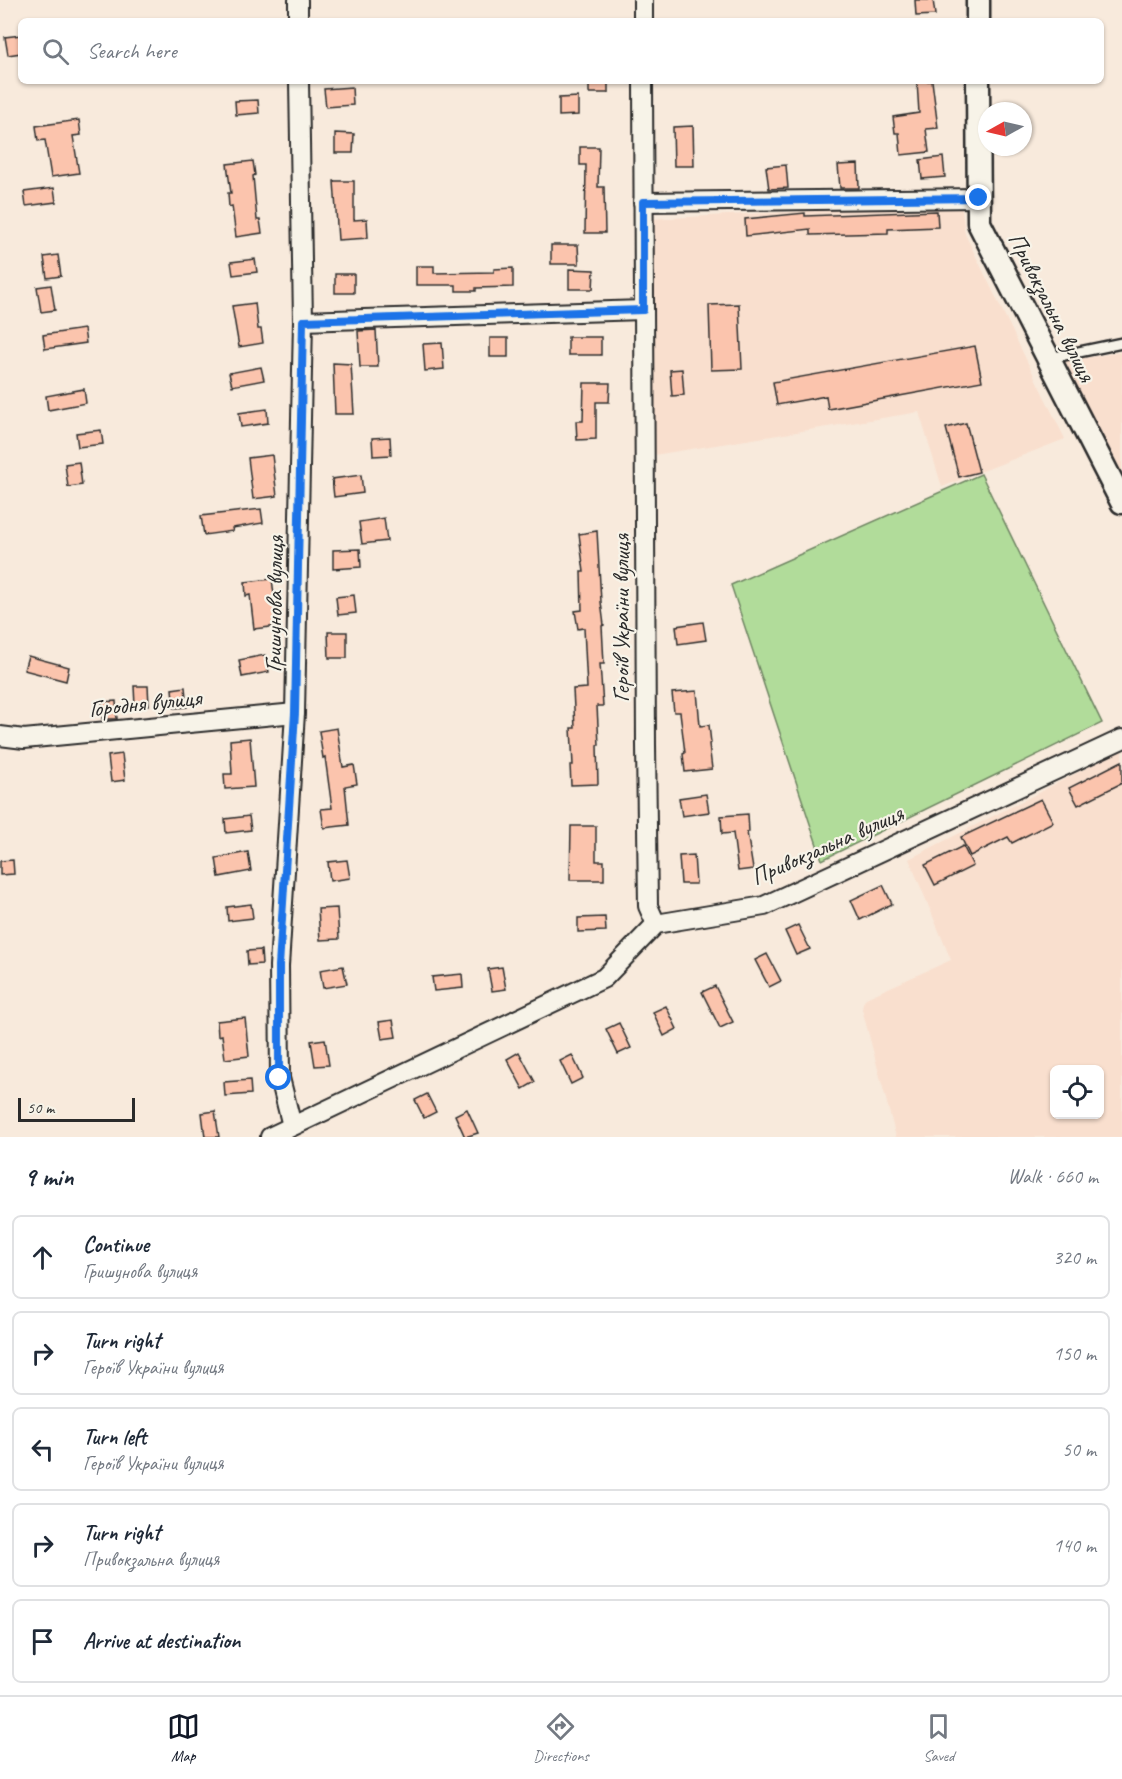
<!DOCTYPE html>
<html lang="en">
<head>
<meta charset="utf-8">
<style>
  :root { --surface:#fff; --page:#f2f2f3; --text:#1f2937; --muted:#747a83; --line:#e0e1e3; --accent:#111827 }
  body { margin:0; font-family:Caveat,sans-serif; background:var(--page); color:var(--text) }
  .controls { position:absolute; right:18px; bottom:18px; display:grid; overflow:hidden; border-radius:9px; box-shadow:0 2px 4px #0004 }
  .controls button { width:54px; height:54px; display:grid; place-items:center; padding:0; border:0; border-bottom:2px solid var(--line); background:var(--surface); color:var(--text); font:30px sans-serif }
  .compass { position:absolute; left:978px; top:102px; width:54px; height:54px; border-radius:50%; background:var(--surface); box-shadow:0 2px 4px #0004; rotate:262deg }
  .scale { position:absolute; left:18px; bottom:15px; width:117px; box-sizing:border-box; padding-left:6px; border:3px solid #2b2b2b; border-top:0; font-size:16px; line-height:21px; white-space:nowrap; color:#2b2b2b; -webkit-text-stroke:4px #f7f3e8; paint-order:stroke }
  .stop { position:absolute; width:18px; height:18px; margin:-14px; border:4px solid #1a73e8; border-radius:50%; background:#fff }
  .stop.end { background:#1a73e8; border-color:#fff; box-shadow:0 2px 6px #0008 }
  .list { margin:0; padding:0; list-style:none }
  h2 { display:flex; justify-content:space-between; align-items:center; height:78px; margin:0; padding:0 24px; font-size:26px }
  h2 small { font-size:20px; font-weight:400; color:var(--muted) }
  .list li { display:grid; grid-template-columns:39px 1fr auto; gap:18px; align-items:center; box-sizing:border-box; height:84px; margin:0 12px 12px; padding:0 12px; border:2px solid var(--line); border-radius:9px }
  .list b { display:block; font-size:22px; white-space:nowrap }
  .list p { margin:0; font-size:20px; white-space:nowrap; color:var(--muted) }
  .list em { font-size:20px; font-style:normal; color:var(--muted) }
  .icon { flex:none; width:33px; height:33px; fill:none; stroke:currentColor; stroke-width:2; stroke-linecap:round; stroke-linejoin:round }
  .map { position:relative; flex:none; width:1122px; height:1137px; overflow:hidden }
  .search { position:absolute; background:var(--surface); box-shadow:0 2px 4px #0004; left:18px; right:18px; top:18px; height:66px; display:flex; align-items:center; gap:15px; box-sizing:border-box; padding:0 21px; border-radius:9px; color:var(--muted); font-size:22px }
  .sheet { height:558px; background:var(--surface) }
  nav { display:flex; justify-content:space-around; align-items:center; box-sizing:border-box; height:84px; border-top:2px solid var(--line); background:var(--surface); font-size:16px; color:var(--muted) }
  nav a { display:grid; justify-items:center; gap:3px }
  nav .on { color:var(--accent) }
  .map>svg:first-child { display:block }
</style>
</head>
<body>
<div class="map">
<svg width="1122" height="1137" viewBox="0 0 1122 1137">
  <rect width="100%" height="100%" fill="#f8eadc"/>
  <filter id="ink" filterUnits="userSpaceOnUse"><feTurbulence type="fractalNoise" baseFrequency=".0167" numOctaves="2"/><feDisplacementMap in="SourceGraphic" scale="12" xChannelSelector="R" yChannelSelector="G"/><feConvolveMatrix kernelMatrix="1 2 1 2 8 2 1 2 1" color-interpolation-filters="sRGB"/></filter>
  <g filter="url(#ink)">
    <g fill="#f9dfce" fill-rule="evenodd">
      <path d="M961 203 965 234 1065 439 942 487 919 412 648 456 651 219Z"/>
      <path d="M1122 352V479L1061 362Z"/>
      <path d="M1122 750V1137H896L862 1009 863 1003 866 998 951 960 909 859ZM1054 1070H1100V1114H1054Z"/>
    </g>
    <path fill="#b1dc9a" stroke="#6e8462" stroke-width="1.5" d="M981 474 1102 723 822 860 731 585Z"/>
    <g fill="#fbc4ad" stroke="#2b2b2b" stroke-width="1.5">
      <path d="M915 0H933L935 15 916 16Z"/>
      <path d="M21 35V53L8 55 5 37Z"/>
      <rect x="589" y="81" width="19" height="12"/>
      <path d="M917 81H932L938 128 926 129 929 152 901 155 899 133H895L893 117 919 113Z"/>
      <path d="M352 87 353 105 326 107 324 89Z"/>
      <path d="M578 97V115L559 116V98Z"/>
      <path d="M258 100 259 113 236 115 235 101Z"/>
      <path d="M79 120 81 135 73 136 79 173 51 177 45 140 38 141 36 126Z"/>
      <path d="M693 126 694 166H674L673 127Z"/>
      <path d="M335 133 354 134 353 153H335Z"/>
      <path d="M580 147H599L598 187H604L605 233H585L586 165H580Z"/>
      <path d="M943 157 945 177 922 179 920 160Z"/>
      <path d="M253 161 255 175 253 176 257 220H260L262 233 236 237 232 206 229 207 228 193H231L227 164Z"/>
      <path d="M858 164 859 188H840L838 165Z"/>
      <path d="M786 165 788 188 769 189 766 167Z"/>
      <path d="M334 181H354V220L367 219 368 238 338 240Z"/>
      <path d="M54 188 56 202 26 206 24 192Z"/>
      <path d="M937 211 938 227 888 229V233L810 235V229L746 236 745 219 805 213V216Z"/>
      <path d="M551 245H578L579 264H551Z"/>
      <path d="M58 255 61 276 47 278 44 257Z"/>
      <path d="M255 259 257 272 233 275 231 262Z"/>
      <path d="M416 266H434V273L494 272V269L513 268V287L476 288V291H456V285H416Z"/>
      <path d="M569 269 594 270 593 289H569Z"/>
      <rect x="335" y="274" width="19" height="19"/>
      <path d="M51 285 55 310 41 312 37 287Z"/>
      <path d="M255 303 258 329H261L263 343 239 347 232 306Z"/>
      <path d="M739 304 742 369 711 370 709 305Z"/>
      <path d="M84 329 86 343 45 349 43 335Z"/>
      <path d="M376 330 378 367H360L358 331Z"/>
      <rect x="568" y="337" width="33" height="18"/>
      <rect x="490" y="338" width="18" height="19"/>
      <path d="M442 343 444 369 425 371 423 344Z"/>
      <path d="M975 346 982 381 828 409 826 396 777 405 773 382Z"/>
      <path d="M333 363 351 364 354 414H335Z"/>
      <path d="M261 367 264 380 232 386 229 373Z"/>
      <path d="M682 369 684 395 672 396 670 370Z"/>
      <path d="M584 383H610L609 402H596V439L577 440 576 421H583Z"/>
      <path d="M84 389 86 403 48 410 46 396Z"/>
      <path d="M267 409 268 423 241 427 239 413Z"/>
      <path d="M966 423 979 472 959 477 946 428Z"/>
      <path d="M101 430 103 444 78 447 76 433Z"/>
      <path d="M390 437 391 455 373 456 372 438Z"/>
      <path d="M272 455 277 496 253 499 248 458Z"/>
      <path d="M79 462 82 485 68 487 65 464Z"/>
      <path d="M361 475 363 493 334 497 332 479Z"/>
      <path d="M261 509 263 523 232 528 233 531 204 535 201 516Z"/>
      <path d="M384 518 387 541 362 544 359 522Z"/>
      <path d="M597 531 601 602 604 625 602 626 604 664H600L603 706H597L599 745H597L598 784 571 785 570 765H573L571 728H575L573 689 587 688 584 628 578 629 575 611 582 610 581 572H584L579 534Z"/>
      <path d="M360 549 361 567 333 569V550Z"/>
      <path d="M272 579 278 626 254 629 250 595 246 596 245 582Z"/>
      <path d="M354 595 356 613 338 615 336 597Z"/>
      <path d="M703 622 706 640 678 644 676 626Z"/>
      <path d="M328 632H347V658H329Z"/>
      <path d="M265 655 269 672 242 677 239 660Z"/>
      <path d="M28 656 69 667 66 681 24 670Z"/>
      <path d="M134 686H148L149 705 135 706Z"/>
      <path d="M185 687 187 707 174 708 172 689Z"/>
      <path d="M697 691 700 726 709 725 711 743 709 744 712 769 685 772 683 754 685 753 680 712H674L672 693Z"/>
      <path d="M116 701 117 719H102V702Z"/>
      <path d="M337 728 343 767 354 765 357 784 345 786 349 825 324 828 321 809 332 808 325 757 323 758 319 731Z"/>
      <path d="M250 738 254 787 225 789 224 774H232L230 740Z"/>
      <path d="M122 754 125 780 111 782 108 756Z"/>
      <path d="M1122 761V783L1078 805 1069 788Z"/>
      <path d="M706 794 709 812 682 816 679 798Z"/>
      <path d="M1041 799 1053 822 1012 843 1008 837 970 856 961 837Z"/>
      <path d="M748 814 749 832H747L753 869 738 871 733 833 722 834 721 816Z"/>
      <path d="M249 816 251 830 226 833 225 819Z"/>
      <path d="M571 826H596V861H604V880H570Z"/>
      <path d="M963 846 973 866 935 885 925 865Z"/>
      <path d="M248 852 251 871 219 877 216 858Z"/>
      <path d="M694 855 696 884H681L679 856Z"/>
      <path d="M13 860 14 874 0 875V861Z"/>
      <path d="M347 860 350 878 330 881 328 862Z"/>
      <path d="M883 885 892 904 860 920 851 900Z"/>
      <path d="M251 904 253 918 228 921 227 907Z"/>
      <path d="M337 908 339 939 320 940 318 909Z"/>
      <path d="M605 917 606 931 578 932V918Z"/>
      <path d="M798 925 810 949 796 955 785 931Z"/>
      <path d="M261 950 262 964 248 965 247 951Z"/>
      <path d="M767 954 781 981 769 987 755 960Z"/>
      <path d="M343 966 347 984 323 988 320 970Z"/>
      <path d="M502 967 506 989 492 991 488 969Z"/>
      <path d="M462 974 463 988 434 991 432 977Z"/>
      <path d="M715 986 733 1022 720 1028 702 992Z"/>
      <path d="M666 1006 677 1029 664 1036 653 1012Z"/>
      <path d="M245 1018 249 1056 225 1059 222 1035 218 1036 217 1021Z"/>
      <path d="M393 1020 396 1037 382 1039 379 1022Z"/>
      <path d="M619 1023 631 1048 618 1054 606 1029Z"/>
      <path d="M325 1039 329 1065 315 1066 311 1041Z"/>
      <path d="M519 1052 535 1082 523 1089 507 1059Z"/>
      <path d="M572 1055 583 1078 571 1084 560 1061Z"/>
      <path d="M250 1080 251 1094 225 1096 224 1082Z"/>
      <path d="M427 1094 436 1112 424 1118 415 1100Z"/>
      <path d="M467 1109 478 1133 465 1137 455 1115Z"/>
      <path d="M215 1111 219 1137H205L202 1113Z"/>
    </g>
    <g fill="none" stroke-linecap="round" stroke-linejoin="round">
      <g stroke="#2b2b2b" stroke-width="14">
        <path id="service" d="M1050 358 1122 343"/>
      </g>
      <g stroke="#2b2b2b" stroke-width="22">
        <g id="minor">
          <path d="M298 0V21"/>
          <path d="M643 21V0"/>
          <path d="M643 81 646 745 648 906 656 924"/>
          <path d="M643 202 979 198"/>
          <path d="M303 321 643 310"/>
          <path d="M0 736 24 739 295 713"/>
          <path d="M292 1126 280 1078 279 966 295 713 303 321 299 81"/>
          <path d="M270 1137 604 978 656 924 764 906 1122 739"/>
        </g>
      </g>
      <g stroke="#2b2b2b" stroke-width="27">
        <g id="tertiary">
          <path d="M978 0V21"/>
          <path d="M978 81 979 223 1122 502"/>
        </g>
      </g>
      <use href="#service" stroke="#f7f3e8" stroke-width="9"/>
      <use href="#minor" stroke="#f7f3e8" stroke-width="18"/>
      <use href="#tertiary" stroke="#f7f3e8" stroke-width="22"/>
    </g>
  </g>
  <g fill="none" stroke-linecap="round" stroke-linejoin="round" filter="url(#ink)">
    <path stroke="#1a73e8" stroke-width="8" d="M279 1078V966L295 713 303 321 643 310V202L979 198"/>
  </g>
  <g text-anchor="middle" stroke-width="4.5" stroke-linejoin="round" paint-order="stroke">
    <g font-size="24" fill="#2b2b2b" stroke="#f7f3e8">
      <text transform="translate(1052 307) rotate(63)" y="8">Привокзальна вулиця</text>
      <text transform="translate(274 604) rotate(-89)" y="8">Гришунова вулиця</text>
      <text transform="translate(621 618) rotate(-90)" y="8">Героїв України вулиця</text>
      <text transform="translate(145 703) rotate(-6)" y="8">Городня вулиця</text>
      <text transform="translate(827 845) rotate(-24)" y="8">Привокзальна вулиця</text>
    </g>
  </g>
</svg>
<div class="controls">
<button><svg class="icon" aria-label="locate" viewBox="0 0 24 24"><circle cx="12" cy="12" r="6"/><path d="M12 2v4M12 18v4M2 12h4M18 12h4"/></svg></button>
</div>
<svg class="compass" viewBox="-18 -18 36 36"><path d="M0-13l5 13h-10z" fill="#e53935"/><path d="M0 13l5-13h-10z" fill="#747a83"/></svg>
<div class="scale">50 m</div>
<div class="stop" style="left:279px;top:1078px"></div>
<div class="stop end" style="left:979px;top:198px"></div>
<div class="search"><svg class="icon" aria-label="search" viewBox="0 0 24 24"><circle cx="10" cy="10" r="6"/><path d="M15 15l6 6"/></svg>Search here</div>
</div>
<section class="sheet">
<h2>9 min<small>Walk · 660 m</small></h2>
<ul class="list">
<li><svg class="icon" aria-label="ahead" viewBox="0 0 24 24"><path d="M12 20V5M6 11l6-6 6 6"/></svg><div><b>Continue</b><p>Гришунова вулиця</p></div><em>320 m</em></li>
<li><svg class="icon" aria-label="right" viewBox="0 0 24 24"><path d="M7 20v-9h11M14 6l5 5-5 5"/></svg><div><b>Turn right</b><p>Героїв України вулиця</p></div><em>150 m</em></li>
<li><svg class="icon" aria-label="left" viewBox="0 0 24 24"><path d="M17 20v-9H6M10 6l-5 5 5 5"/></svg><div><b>Turn left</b><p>Героїв України вулиця</p></div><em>50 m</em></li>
<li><svg class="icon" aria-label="right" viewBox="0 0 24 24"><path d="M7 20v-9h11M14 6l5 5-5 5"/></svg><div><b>Turn right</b><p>Привокзальна вулиця</p></div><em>140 m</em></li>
<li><svg class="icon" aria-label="arrive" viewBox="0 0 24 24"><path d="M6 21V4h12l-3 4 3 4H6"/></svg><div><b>Arrive at destination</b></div></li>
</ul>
</section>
<nav>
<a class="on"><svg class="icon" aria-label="map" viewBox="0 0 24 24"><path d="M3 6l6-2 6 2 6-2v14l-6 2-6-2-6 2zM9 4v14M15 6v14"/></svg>Map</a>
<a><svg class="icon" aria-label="directions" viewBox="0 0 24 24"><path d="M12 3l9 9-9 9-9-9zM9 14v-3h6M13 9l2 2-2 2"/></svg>Directions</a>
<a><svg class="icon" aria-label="saved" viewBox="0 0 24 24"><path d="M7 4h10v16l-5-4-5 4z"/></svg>Saved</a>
</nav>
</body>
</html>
